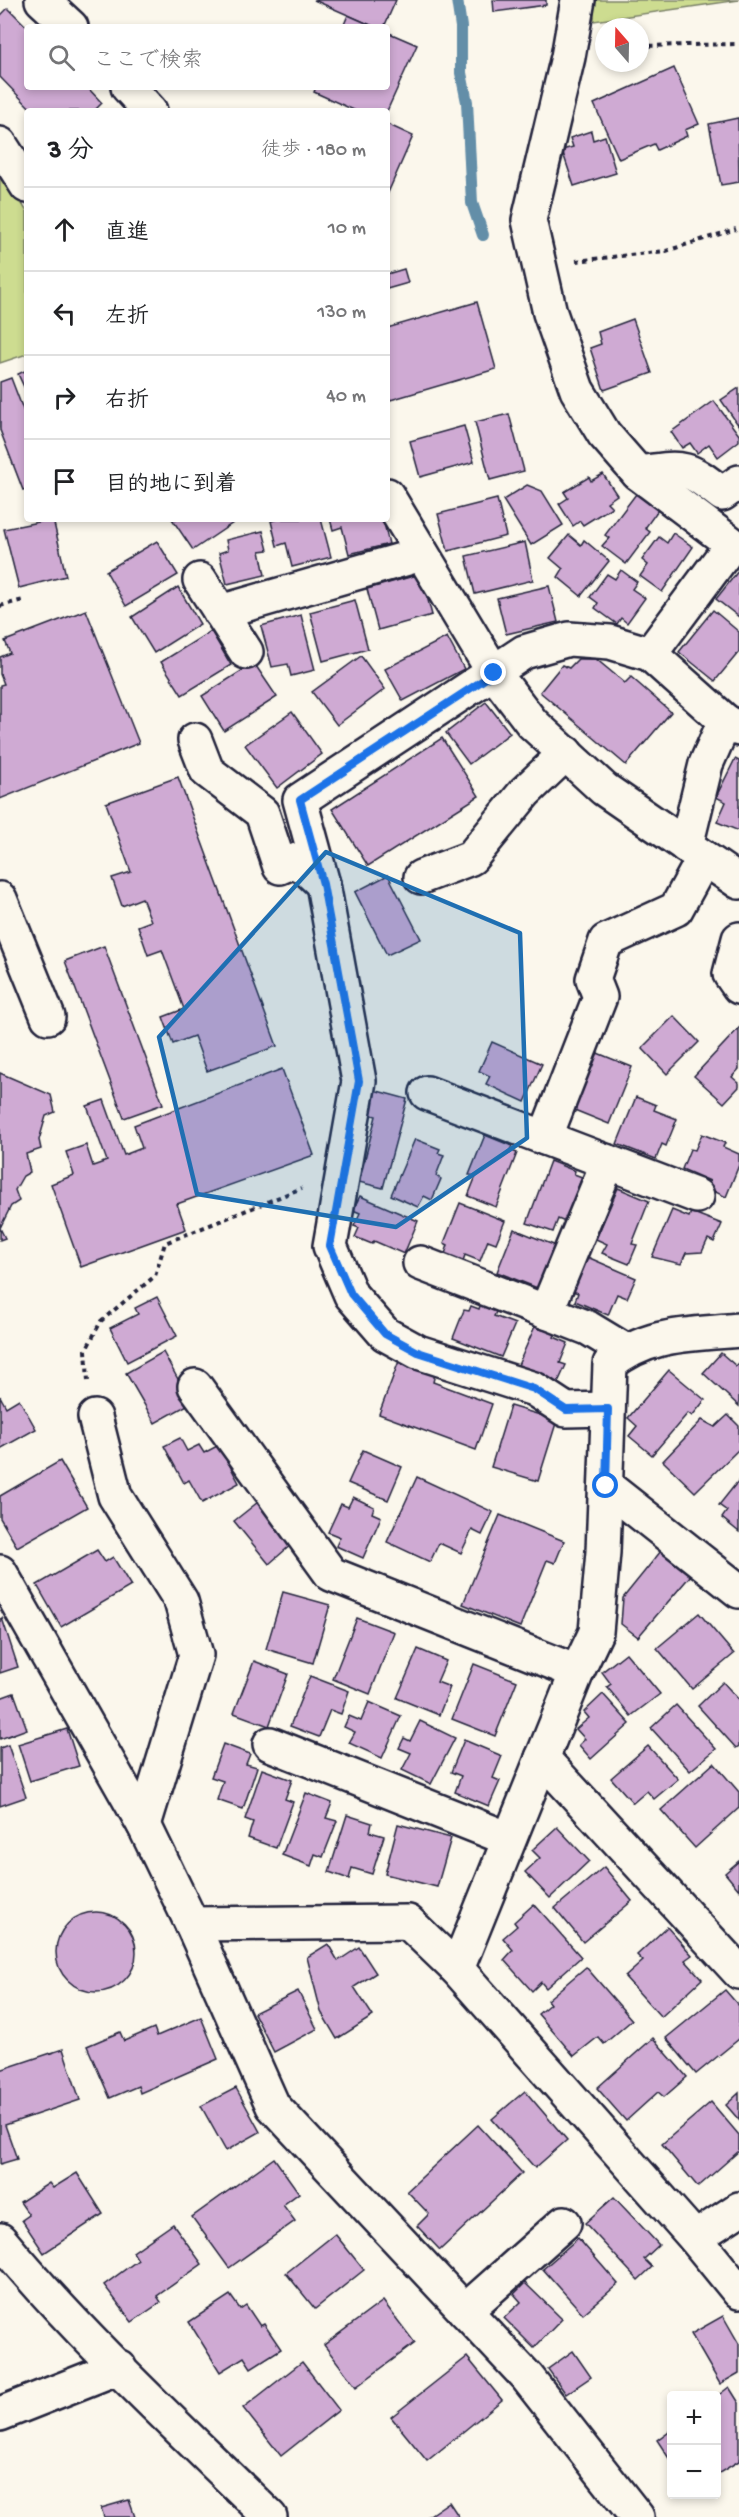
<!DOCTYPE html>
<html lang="ja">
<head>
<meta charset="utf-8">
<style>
  :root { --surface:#fff; --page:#f6f6f6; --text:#202124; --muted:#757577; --line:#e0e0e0 }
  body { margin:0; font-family:"Gochi Hand","Klee One",sans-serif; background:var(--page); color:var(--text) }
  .controls { position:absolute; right:18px; bottom:18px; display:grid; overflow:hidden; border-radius:6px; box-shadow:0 3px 9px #0003 }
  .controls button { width:54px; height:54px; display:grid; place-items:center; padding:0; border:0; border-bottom:2px solid var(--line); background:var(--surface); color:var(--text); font:30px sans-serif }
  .compass { position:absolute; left:595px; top:18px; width:54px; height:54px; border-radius:50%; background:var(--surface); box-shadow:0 3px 9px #0003; rotate:340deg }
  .stop { position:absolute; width:18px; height:18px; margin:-14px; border:4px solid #1a73e8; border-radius:50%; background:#fff }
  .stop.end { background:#1a73e8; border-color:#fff; box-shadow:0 2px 6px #0008 }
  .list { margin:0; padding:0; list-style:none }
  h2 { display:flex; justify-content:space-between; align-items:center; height:78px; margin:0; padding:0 24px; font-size:26px }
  h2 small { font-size:20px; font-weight:400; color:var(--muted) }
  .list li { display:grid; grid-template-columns:39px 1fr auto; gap:18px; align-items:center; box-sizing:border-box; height:84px; padding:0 24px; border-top:2px solid var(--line) }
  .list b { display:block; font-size:22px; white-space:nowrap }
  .list em { font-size:20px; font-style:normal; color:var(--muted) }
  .icon { flex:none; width:33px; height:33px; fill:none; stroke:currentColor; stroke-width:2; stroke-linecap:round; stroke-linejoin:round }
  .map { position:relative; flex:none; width:739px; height:2517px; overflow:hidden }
  .search { position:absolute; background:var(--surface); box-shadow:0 3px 9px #0003; left:24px; top:24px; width:366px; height:66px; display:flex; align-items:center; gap:15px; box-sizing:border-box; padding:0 21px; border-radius:6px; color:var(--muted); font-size:22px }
  .panel { position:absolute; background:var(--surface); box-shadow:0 3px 9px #0003; left:24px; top:108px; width:366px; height:414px; border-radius:6px }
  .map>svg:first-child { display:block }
</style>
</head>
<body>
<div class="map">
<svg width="739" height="2517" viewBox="0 0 739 2517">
  <rect width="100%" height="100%" fill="#fbf7ec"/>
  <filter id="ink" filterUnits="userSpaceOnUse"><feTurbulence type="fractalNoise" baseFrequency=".0167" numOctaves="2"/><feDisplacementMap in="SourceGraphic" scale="12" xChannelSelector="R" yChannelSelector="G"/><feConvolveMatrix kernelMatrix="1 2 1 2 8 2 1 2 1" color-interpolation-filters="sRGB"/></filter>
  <g filter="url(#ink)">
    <g fill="#cddc90" stroke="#787f66" stroke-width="1.5">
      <path d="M593 0H739L594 21Z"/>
      <path d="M0 166 27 212V354L0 363Z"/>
    </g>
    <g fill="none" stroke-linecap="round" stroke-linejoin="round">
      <path stroke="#648ea8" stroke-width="12" d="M457 0 461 27V73L467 102 472 203 483 235"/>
    </g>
    <g fill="#cfaad3" stroke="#22223b" stroke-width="1.5">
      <path d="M314 0H396L384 27H375Z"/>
      <path d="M493 0H546V5L494 12Z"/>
      <path d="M8 8 27 27V87H87L102 103 94 111H33L0 77V16Z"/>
      <path d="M348 15 375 27H343Z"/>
      <path d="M387 32 417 45 387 111H356L314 92 316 87H387Z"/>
      <path d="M674 68 699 124 685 130 687 136 657 150 654 144 619 159 594 104Z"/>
      <path d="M738 118 739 182 721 185 709 124Z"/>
      <path d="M387 124 413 136 387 195Z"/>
      <path d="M591 131 593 140 605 136 616 173 574 186 562 150 573 147 570 138Z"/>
      <path d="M404 269 408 283 387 289V274Z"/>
      <path d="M477 302 496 369 387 401V328Z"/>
      <path d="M633 319 652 373 604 390 590 348 601 344 598 332Z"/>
      <path d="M27 370V391H26L18 374Z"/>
      <path d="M11 378 27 420V489L23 490 0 430V382Z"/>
      <path d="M739 388V426L721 400Z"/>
      <path d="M714 401 739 435V441L718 457 709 444 697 453 690 443 682 448 671 432Z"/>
      <path d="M509 414 524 471 490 480 475 422Z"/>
      <path d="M464 426 474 462 420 477 410 441Z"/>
      <path d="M603 474 617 495 607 502 612 507 583 525 580 521 573 526 559 504 568 498 564 492 589 477 591 481Z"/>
      <path d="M527 485 542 491 563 525 531 545 503 500Z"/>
      <path d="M636 494 658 510 645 528 650 532 626 564 602 546 609 538 605 535Z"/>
      <path d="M497 499 506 536 448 551 438 514Z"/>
      <path d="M53 519 66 576 19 588 4 529Z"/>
      <path d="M172 519H235L236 521 193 550Z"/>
      <path d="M279 519H321L331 557 292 567 286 543 277 546 271 521Z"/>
      <path d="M330 519H383L389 544 349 554 342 527 333 530Z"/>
      <path d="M263 531 268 550 260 551 265 575 227 584 219 553 228 550 226 540Z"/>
      <path d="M673 533 693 547 662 592 640 576 648 565 642 560 659 537 667 543Z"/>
      <path d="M569 535 581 545 584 540 609 561 581 596 558 577 563 569 550 558Z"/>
      <path d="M157 541 178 575 126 606 106 571Z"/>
      <path d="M525 542 533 580 475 594 466 556Z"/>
      <path d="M621 570 637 582 632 589 645 598 627 623 621 618 617 624 595 608 598 603 590 597 607 574 615 579Z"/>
      <path d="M739 570V617L716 599Z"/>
      <path d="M421 574 432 615 378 630 367 589Z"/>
      <path d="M549 586 558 622 506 634 497 598Z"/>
      <path d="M178 587 200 624 154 653 132 617Z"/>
      <path d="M355 600 368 649 323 661 310 612Z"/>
      <path d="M86 610 139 743 0 799V685L4 684 0 674V657L10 653 5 641Z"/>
      <path d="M713 610 739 632V652L715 681 679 652Z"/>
      <path d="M301 615 315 670 291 676 288 664 272 667 261 626Z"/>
      <path d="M211 631 231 665 182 695 161 662Z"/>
      <path d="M447 637 464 669 403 701 385 669Z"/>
      <path d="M361 656 385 689 337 725 312 692Z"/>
      <path d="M578 659H596L625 683 631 677 671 712 626 765 540 692 562 665 569 668Z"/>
      <path d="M254 663 277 697 224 731 202 696Z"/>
      <path d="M486 702 510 733 469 764 446 733Z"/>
      <path d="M292 712 322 754 277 788 245 745Z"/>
      <path d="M442 738 479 796 368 866 332 809Z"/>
      <path d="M735 759 739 761V831L717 822 726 802 716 797Z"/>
      <path d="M178 777 277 1046 207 1071 194 1036 173 1044 163 1017 184 1009 162 950 148 955 138 926 151 921 142 898 122 906 112 878 131 872 106 803Z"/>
      <path d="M388 875 421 939 387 955 355 892Z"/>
      <path d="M104 946 163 1104 124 1118 65 961Z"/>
      <path d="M674 1016 699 1042 667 1074 642 1048Z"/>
      <path d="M739 1028V1069L732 1077 739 1083V1087L724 1103 694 1076Z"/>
      <path d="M492 1042 542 1064 525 1102 486 1084 490 1076 479 1071Z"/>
      <path d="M590 1050 632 1067 609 1124 567 1107Z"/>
      <path d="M282 1069 314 1155 177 1204 186 1229 81 1267 51 1184 74 1175 66 1152 86 1145 93 1166 107 1161 87 1106 104 1100 124 1155 142 1148 134 1125Z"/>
      <path d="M0 1073 51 1095 55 1112 46 1116 39 1140 41 1149 26 1154 30 1172 23 1176 15 1190 19 1201 11 1206 0 1228 5 1238 0 1240Z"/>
      <path d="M370 1089 407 1099 383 1188 359 1182 376 1116 364 1113Z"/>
      <path d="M636 1097 656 1105 654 1110 677 1119 666 1146 662 1144 656 1159 617 1144Z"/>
      <path d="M702 1134 725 1143 723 1147 739 1154V1165L726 1197 707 1188 710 1181 682 1169 690 1149 695 1150Z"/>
      <path d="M485 1135 512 1146 510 1150 517 1153 496 1207 468 1196 476 1176 469 1175Z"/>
      <path d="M415 1139 440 1149 438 1153 444 1155 436 1176 441 1179 432 1200 424 1196 418 1207 391 1195Z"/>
      <path d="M550 1161 575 1171 574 1174 582 1177 565 1222 558 1219 553 1232 527 1223Z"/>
      <path d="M618 1188 649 1201 632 1244 637 1245 629 1264 602 1253 607 1244 596 1239Z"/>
      <path d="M360 1196 418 1221 404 1254 374 1241 372 1244 355 1237 359 1228 354 1226 360 1213 353 1210Z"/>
      <path d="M460 1203 505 1221 496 1243 488 1240 480 1261 465 1255 463 1261 445 1254 448 1245 444 1243Z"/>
      <path d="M672 1210 689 1217 691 1212 722 1224 714 1242 708 1239 702 1252 686 1253 681 1264 652 1257Z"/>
      <path d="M514 1229 556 1246 540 1289 497 1272Z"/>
      <path d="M585 1256 636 1278 627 1298 617 1294 608 1315 575 1301 578 1293 570 1290Z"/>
      <path d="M157 1297 177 1336 127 1362 110 1328 138 1314 135 1308Z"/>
      <path d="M481 1303 497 1310 494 1316 515 1324 501 1357 453 1338 464 1310 469 1311 471 1306 479 1309Z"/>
      <path d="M536 1324 556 1333 554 1337 568 1343 560 1363 566 1365 555 1389 515 1372Z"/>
      <path d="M163 1352 191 1403 155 1423 126 1373Z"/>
      <path d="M721 1353 736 1366 739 1363V1406L703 1373Z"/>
      <path d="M399 1361 435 1374 433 1382 492 1404 476 1450 379 1414Z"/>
      <path d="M669 1370 705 1400 692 1416 688 1413 652 1455 629 1436 637 1426 628 1418Z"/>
      <path d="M0 1396 6 1407 19 1399 36 1429 0 1449Z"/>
      <path d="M510 1406 557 1420 538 1481 491 1467Z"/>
      <path d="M728 1415 739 1426V1449L695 1492 663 1461 702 1420 715 1427Z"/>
      <path d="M180 1438 187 1451 199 1445 204 1453 219 1445 239 1483 202 1503 189 1480 184 1483 164 1446Z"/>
      <path d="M363 1450 402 1467 388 1500 348 1483Z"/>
      <path d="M60 1461 87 1507 17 1547 0 1518V1496Z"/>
      <path d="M417 1477 493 1512 482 1535 472 1530 461 1553 439 1543 430 1562 387 1542Z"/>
      <path d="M739 1480V1532L722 1518 727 1511 719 1505Z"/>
      <path d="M353 1497 374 1507 372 1513 381 1517 363 1558 336 1546 340 1537 328 1532 341 1504 348 1507Z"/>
      <path d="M258 1502 292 1544 269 1564 234 1521Z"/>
      <path d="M500 1515 564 1541 555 1563 547 1560 520 1627 463 1604Z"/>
      <path d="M97 1550 105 1562 113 1557 131 1586 61 1627 37 1585Z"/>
      <path d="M661 1551 691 1575 638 1637 621 1624 623 1598Z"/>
      <path d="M283 1592 330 1605 313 1663 266 1649Z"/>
      <path d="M699 1613 734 1654 692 1689 657 1648Z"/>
      <path d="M2 1618 18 1667 0 1673V1619Z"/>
      <path d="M357 1618 394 1632 370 1694 333 1679Z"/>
      <path d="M418 1649 446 1661 437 1682 450 1687 439 1715 397 1698Z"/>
      <path d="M626 1653 660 1694 631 1716 607 1687 611 1684 602 1672Z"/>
      <path d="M254 1661 288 1674 269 1726 234 1713Z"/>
      <path d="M474 1664 517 1681 495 1736 452 1719Z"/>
      <path d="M310 1676 349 1691 341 1714 330 1710 319 1737 290 1726Z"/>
      <path d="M723 1682 739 1700V1746L736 1748 698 1706Z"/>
      <path d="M14 1693 27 1729 0 1739V1698Z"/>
      <path d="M603 1694 630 1724 591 1759 579 1745 585 1739 576 1729 589 1718 584 1712Z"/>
      <path d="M369 1702 401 1716 382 1758 349 1743 355 1732 344 1727 349 1716 361 1721Z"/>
      <path d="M676 1705 716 1749 690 1771 651 1728Z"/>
      <path d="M420 1721 455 1738 431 1784 402 1770 411 1753 399 1748 404 1738 410 1741Z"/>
      <path d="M67 1729 79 1766 30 1781 18 1744Z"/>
      <path d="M464 1740 502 1756 493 1778 500 1781 489 1806 455 1792 461 1776 451 1772Z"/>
      <path d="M223 1744 250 1754 246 1764 257 1767 243 1809 217 1800 223 1781 211 1777Z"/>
      <path d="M8 1745 26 1797 0 1806V1748Z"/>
      <path d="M648 1746 678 1779 654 1799 647 1791 633 1803 611 1778Z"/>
      <path d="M714 1763 739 1792V1808L695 1848 661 1810Z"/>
      <path d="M262 1769 292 1780 285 1799 293 1802 276 1848 248 1838 253 1822 245 1819Z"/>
      <path d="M306 1793 332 1803 326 1818 337 1821 323 1857 315 1854 311 1866 282 1855Z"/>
      <path d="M347 1815 372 1823 370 1832 384 1836 372 1874 352 1868 349 1879 329 1872Z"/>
      <path d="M398 1824 451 1838 437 1887 385 1874Z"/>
      <path d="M557 1827 589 1861 550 1898 525 1872 540 1858 532 1850Z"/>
      <path d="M739 1861V1890L725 1873Z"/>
      <path d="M604 1867 632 1901 583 1942 555 1908Z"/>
      <path d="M534 1904 581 1957 546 1988 541 1982 532 1991 504 1960 513 1950 503 1938 517 1926 514 1922Z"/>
      <circle cx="96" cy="1952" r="40"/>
      <path d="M667 1927 692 1955 685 1960 702 1979 661 2017 625 1977 643 1961 637 1955Z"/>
      <path d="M328 1944 338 1961 359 1947 376 1973 354 1987 373 2016 337 2039 321 2012 307 1957Z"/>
      <path d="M586 1967 632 2020 604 2044 598 2037 574 2056 538 2014 550 2004 547 2000Z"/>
      <path d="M725 1990 739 2006V2039L696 2074 666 2038Z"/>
      <path d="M298 1991 317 2029 274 2052 254 2013Z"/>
      <path d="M201 2017 218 2059 140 2093 138 2086 110 2098 87 2046 120 2032 124 2041 154 2028 157 2036Z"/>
      <path d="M653 2038 687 2077 664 2097 658 2092 626 2121 597 2088Z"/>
      <path d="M63 2049 80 2100 5 2125 17 2159 0 2164V2070Z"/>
      <path d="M236 2088 260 2132 226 2151 201 2106Z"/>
      <path d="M525 2091 567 2140 535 2168 492 2119Z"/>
      <path d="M739 2093V2120L726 2105Z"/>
      <path d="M711 2102 739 2135V2151L698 2187 662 2144Z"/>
      <path d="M478 2125 522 2173 440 2250 417 2226 429 2214 407 2191Z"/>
      <path d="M274 2158 299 2193 283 2205 295 2221 229 2268 192 2217Z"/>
      <path d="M77 2173 103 2214 44 2253 22 2220 29 2215 20 2202 49 2183 53 2188Z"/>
      <path d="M614 2197 659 2245 644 2259 652 2267 638 2280 585 2223Z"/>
      <path d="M173 2224 202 2264 157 2296 161 2302 132 2322 104 2285 138 2260 133 2252Z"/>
      <path d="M335 2234 364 2270 315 2309 286 2273Z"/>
      <path d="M578 2238 618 2284 583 2314 543 2269Z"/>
      <path d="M525 2283 562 2319 534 2348 504 2318 521 2302 514 2294Z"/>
      <path d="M230 2295 240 2309 246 2305 260 2326 264 2324 281 2349 251 2368 244 2357 220 2372 189 2322Z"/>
      <path d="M383 2301 415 2343 356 2387 324 2345Z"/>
      <path d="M723 2316 739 2344V2373L720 2384 691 2334Z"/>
      <path d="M573 2351 591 2377 566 2394 548 2369Z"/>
      <path d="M467 2357 502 2400 427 2461 391 2417Z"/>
      <path d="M302 2362 339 2410 281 2456 243 2408Z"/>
      <path d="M729 2387 739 2403V2461L716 2475V2397Z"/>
      <path d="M672 2429V2463L657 2440Z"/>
      <path d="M129 2500 135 2517H104L101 2508Z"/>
      <path d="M449 2502 459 2517H427Z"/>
    </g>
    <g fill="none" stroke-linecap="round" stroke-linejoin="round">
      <g stroke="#22223b" stroke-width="38">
        <g id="minor">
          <path d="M42 0 71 27"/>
          <path d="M578 0 568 57 529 220 550 313 577 390 604 434 638 473 732 544 650 654"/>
          <path d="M128 87 150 111"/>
          <path d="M0 144 27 186"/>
          <path d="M638 473C684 467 686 465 722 494L739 482"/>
          <path d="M387 495 494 673 532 723 604 789 739 882"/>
          <path d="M200 580 246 652"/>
          <path d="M220 612 422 554"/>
          <path d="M195 740 207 771 262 813 280 867 297 860 323 884"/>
          <path d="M686 846 706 764 725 721"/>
          <path d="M421 877 471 858 525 792 566 753"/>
          <path d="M0 899 48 1017"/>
          <path d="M739 939 730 974 739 987"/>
          <path d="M427 1093 697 1196"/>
          <path d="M545 1138 600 997 593 979 606 941 676 909 704 858"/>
          <path d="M420 1263 588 1328 626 1351"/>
          <path d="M546 1312 608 1162"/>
          <path d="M195 1386 331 1574 577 1672"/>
          <path d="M608 1409 566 1410 534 1389 418 1352 385 1334 351 1295 330 1246 359 1081 323 884 300 800 524 652 569 639 610 642 650 654 725 721 739 729"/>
          <path d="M95 1417 115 1496 181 1601 196 1655 144 1825"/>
          <path d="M606 1486 739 1591"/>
          <path d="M0 1572 144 1825 192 1924 273 2106 527 2377 637 2517"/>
          <path d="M270 1744 509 1839"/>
          <path d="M542 1758 739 1972"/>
          <path d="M192 1924 408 1922 457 1969 695 2238 739 2292"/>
          <path d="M457 1969 577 1672 596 1632 603 1552 610 1364C649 1332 691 1335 739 1330"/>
          <path d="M695 2238 739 2209"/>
          <path d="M0 2240C82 2339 178 2427 270 2517"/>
          <path d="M465 2311 564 2223"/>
          <path d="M0 2414 119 2367"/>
        </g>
      </g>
      <g stroke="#22223b" stroke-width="4" stroke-dasharray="4.5 4.5" stroke-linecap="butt">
        <path d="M640 46 739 44"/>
        <path d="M576 261 666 251 736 229"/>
        <path d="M0 606 23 600"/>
        <path d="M88 1381 86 1350 101 1321 155 1276 165 1243 302 1188"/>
      </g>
      <use href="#minor" stroke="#fbf7ec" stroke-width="33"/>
    </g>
  </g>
  <g fill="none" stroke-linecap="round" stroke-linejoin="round" filter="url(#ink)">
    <path stroke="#1a73e8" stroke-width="8" d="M494 673 300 800 323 884 359 1081 330 1246 351 1294 385 1334 418 1352 534 1389 566 1410 608 1409 606 1486"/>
  </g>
  <path fill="#1f6fb2" fill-opacity="0.2" stroke="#1f6fb2" stroke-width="4.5" stroke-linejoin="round" d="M326 852 520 933 527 1138 396 1227 197 1194 159 1037Z"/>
</svg>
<div class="controls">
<button>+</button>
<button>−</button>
</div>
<svg class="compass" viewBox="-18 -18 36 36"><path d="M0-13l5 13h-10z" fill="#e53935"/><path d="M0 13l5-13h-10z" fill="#757577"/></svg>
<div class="stop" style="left:606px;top:1486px"></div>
<div class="stop end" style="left:494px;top:673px"></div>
<div class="search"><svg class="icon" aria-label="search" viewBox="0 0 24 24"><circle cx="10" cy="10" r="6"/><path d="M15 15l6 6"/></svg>ここで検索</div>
<section class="panel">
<h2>3 分<small>徒歩 · 180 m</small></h2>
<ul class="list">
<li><svg class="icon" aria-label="ahead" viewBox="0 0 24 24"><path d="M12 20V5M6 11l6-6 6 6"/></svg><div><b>直進</b></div><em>10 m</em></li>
<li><svg class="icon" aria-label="left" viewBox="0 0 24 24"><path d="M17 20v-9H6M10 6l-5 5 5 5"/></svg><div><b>左折</b></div><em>130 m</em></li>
<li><svg class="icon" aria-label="right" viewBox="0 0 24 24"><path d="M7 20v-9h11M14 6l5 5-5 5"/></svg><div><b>右折</b></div><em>40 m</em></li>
<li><svg class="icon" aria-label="arrive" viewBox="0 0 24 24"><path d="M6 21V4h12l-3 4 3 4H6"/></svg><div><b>目的地に到着</b></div></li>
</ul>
</section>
</div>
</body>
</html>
